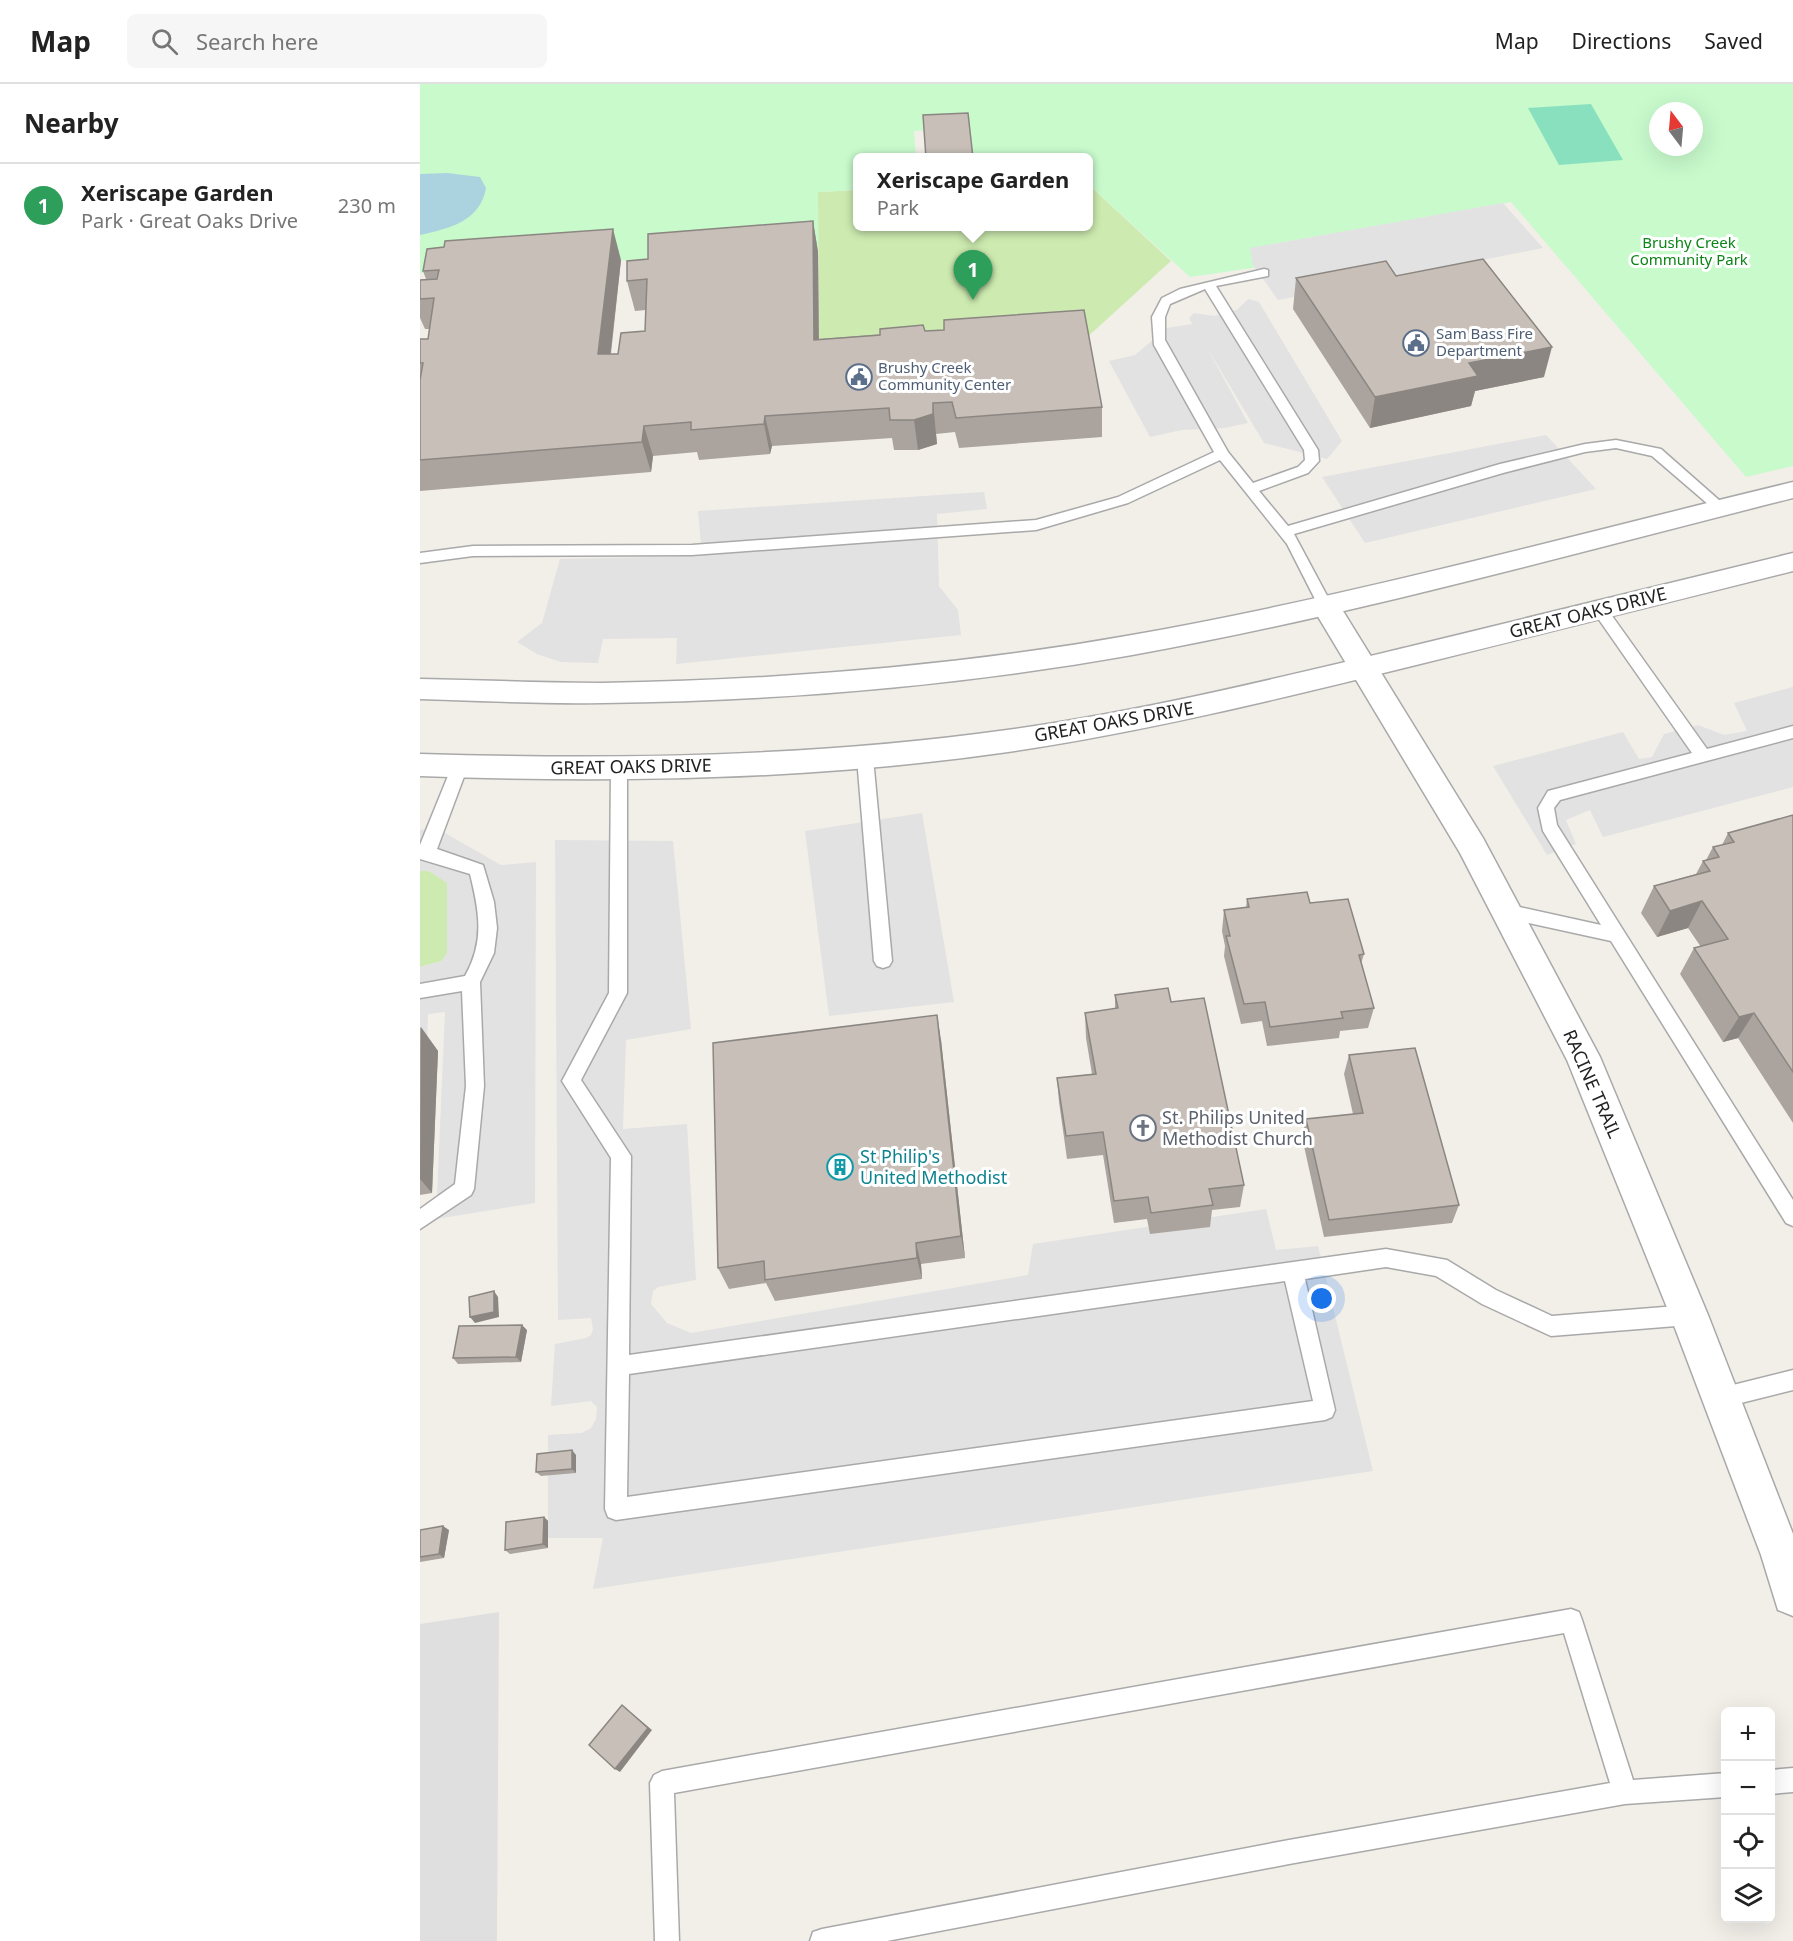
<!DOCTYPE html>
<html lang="en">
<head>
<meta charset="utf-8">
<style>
  :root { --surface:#fff; --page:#f6f6f6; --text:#222; --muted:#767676; --line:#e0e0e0; --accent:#d40000 }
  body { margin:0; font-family:"Noto Sans",sans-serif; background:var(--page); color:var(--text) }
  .controls { position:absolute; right:18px; bottom:18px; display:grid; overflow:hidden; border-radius:9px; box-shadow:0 6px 24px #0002 }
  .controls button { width:54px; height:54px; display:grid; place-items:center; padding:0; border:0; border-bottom:2px solid var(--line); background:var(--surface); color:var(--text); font:30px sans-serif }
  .compass { position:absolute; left:1229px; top:18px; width:54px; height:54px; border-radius:50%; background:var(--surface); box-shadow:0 6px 24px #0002; rotate:344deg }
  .you { position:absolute; left:902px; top:1215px; width:21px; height:21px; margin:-15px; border:4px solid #fff; border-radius:50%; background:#1a73e8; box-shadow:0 0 0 9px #1a73e833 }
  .badge { display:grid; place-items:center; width:39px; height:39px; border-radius:50%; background:var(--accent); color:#fff; font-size:20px; font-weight:700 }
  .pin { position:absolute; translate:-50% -50px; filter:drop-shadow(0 2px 3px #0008) }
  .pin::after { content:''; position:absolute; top:32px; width:21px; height:18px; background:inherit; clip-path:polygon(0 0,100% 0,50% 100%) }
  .popup { position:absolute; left:433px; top:69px; width:240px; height:78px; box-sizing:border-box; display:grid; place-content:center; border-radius:9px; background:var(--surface); filter:drop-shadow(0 2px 4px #0005); font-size:20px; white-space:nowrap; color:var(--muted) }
  .popup b { font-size:22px; color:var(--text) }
  .popup::after { content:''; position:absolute; left:50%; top:100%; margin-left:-12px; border:12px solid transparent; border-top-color:var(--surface) }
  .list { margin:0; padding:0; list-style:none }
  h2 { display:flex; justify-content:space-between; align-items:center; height:78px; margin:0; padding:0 24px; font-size:26px }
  h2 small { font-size:20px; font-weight:400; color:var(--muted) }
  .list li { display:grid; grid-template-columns:39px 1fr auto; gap:18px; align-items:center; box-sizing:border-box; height:84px; padding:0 24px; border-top:2px solid var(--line) }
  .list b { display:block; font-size:22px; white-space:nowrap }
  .list p { margin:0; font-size:20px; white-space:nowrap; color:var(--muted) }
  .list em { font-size:20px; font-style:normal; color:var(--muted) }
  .icon { flex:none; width:33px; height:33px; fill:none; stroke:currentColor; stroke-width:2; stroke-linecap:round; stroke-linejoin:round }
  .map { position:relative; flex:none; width:1373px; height:1857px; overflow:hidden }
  header { display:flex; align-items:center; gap:36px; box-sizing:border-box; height:84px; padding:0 30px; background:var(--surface); border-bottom:2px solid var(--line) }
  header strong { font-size:28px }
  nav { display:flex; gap:33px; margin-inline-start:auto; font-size:21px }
  .search { width:420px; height:54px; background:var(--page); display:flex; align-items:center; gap:15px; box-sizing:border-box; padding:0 21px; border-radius:9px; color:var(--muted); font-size:22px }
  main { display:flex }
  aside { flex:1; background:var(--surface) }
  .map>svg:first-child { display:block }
</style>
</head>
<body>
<header>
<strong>Map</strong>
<div class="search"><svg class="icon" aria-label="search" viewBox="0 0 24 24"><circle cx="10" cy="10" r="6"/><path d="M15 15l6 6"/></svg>Search here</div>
<nav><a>Map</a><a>Directions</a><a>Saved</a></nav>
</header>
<main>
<aside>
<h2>Nearby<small></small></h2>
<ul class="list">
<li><span class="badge" style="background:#2e9e5b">1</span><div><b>Xeriscape Garden</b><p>Park · Great Oaks Drive</p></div><em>230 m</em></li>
</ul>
</aside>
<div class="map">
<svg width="1373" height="1857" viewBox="0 0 1373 1857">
  <rect width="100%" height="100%" fill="#f2efe9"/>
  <path fill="#e0dfdf" d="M79 1528 77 1857H0V1540Z"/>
  <g fill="#cdebb0">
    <path d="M669 101 751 177 664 256 399 286 398 108 437 106 438 142H668Z"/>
    <path d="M0 787H9L27 798V869L22 877 0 883Z"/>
  </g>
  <path fill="#c8facc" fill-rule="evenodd" d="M0 0H1373V382L1326 393 1091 118 836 163 839 183 770 193 669 101 668 74 549 73 543 44 494 47 496 73 438 74 437 106 398 108V168L236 180 201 176 0 189ZM1238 27H1274V63H1238Z"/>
  <path fill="#88e0be" d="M1171 20 1203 76 1139 81 1108 24Z"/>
  <g fill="#e2e2e2">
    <path d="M1083 119 1123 164 858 216 833 181 830 164Z"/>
    <path d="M828 215 839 218 922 357 907 375 844 359 786 262 828 339 804 344 762 346 730 353 689 277 715 271 747 244 772 240 769 234 774 229 794 232 817 226Z"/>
    <path d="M1126 351 1176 405 945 459 902 393Z"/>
    <path d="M564 408 567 425 517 430 519 502 538 526 541 551 256 580 257 554 183 555 178 579 141 578 117 570 97 558 122 539 140 475 282 472 278 427Z"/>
    <path d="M1373 603V703L1183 753 1170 726 1146 736 1156 760 1127 771 1073 682 1203 648 1219 675 1232 673 1244 650 1278 641 1304 651 1327 647 1314 619Z"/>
    <path d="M502 729 534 918 409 932 385 747Z"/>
    <path d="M16 744 81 781 116 778 115 1119 16 1135 25 928 8 930 7 961 0 962V883L22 877 27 869V799L9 787H0V746Z"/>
    <path d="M135 756 253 757 271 945 206 956 203 1045 267 1040 276 1196 238 1203 233 1207 231 1220 247 1239 271 1249 608 1191 613 1160 846 1125 856 1166 898 1162 953 1387 173 1505 183 1454H128V1351L162 1349 171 1344 176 1335 177 1323 171 1317 131 1322 135 1260 166 1254 171 1251 173 1245 171 1234 138 1236Z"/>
  </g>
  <path fill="#aad3df" d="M27 89 60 93 66 104C60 137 31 144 0 151V90Z"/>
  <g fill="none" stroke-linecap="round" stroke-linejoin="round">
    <g stroke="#a9a9a9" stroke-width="3">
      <g id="service">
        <path d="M844 185 848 186V192L796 202 898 366 899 377 888 389 839 407 868 442 1080 380 1165 360 1196 356 1241 365 1308 424 1301 429 1296 427 1232 372 1196 364 1165 368 1083 389 874 450 912 521 905 526 898 521 867 460 800 376 708 419 616 446 272 471 53 472 0 479V469L53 462 272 461 616 436 698 413 794 368 734 261 732 233 742 214 760 205ZM785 205 884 366 885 376 878 383 833 399 808 368 745 256V233L750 220Z"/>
        <path d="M1180 521 1185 522 1287 665 1373 642V654L1140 716 1134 724 1137 741 1373 1116V1142L1366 1139 1191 857 1086 834 1080 832 1077 827 1080 822 1086 820 1181 841 1123 747 1118 724 1128 707 1272 669 1175 530 1173 526Z"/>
        <path d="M445 668 453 674 472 877 469 882 463 884 457 882 454 877 437 674Z"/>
        <path d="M40 676 48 682 17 765 63 781 74 818 77 844 74 869 60 898 64 1002 54 1105 51 1111 0 1145V1125L35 1100 46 1002 42 907 0 914V900L45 892C65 857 59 827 50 790L0 775V761L32 682Z"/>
        <path d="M199 678 207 684V909L161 996 211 1072 209 1271 966 1165 1027 1176 1076 1206 1132 1232 1269 1221 1276 1224 1279 1231 1276 1238 1269 1241 1131 1252 1062 1220 1016 1192 966 1183 885 1195 915 1326 912 1333 905 1336 196 1436 188 1433 185 1425 191 1074 142 997 189 909 191 684ZM865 1197 893 1317 207 1413 209 1290Z"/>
        <path d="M1373 1286V1306L1301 1324 1294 1321 1291 1314 1294 1307 1301 1304Z"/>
        <path d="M1151 1525 1159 1528 1162 1536 1213 1696 1306 1689V1713L1205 1720 869 1780 467 1857H390L393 1848 402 1845 869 1756 1190 1699 1144 1549 254 1709 259 1857H235L230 1699 234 1691 242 1687Z"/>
        <path d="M1373 1684V1708L1350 1710V1686Z"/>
      </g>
    </g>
    <g stroke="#a9a9a9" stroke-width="3">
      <path id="minor" d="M905 511 915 514 1063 754 1180 973 1288 1231 1373 1450V1532L1358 1526 1341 1471 1250 1231 1147 976 1040 769 891 521 895 514Z"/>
    </g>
    <g stroke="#a9a9a9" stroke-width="3">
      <g id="tertiary">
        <path d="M1373 398V414C1154 469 934 531 712 571 538 602 359 617 182 619 122 620 61 617 0 615V595C61 596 121 599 182 599 359 596 538 582 712 551 934 512 1153 451 1373 398Z"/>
        <path d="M1373 469V487C1246 519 1119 551 992 582 858 615 724 648 588 668 393 696 197 699 0 692V670C196 676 392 673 587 646 724 627 858 594 992 562 1119 531 1246 500 1373 469Z"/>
      </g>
    </g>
    <use href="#service" fill="#fff" fill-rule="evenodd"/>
    <use href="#minor" fill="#fff" fill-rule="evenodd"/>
    <use href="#tertiary" fill="#fff" fill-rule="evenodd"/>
  </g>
  <g fill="#aba49e">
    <path d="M393 137 398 168 399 255 505 247 682 323V353L539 364 535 348 516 350 517 360 498 366H474L472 354 352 362 350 370 279 376 277 368 233 372 231 388 0 407V255H8L9 245H5L0 234V196L6 195 3 187 201 176 191 270H198L225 247 226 226 215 227 207 197 228 175Z"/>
    <path d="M976 192 1124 293 1055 307 1051 322 950 344 873 225 876 194Z"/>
    <path d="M1373 731V1039L1318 954 1303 958 1260 890 1274 864 1281 863 1268 844 1237 853 1221 829 1234 802 1276 790 1283 777 1286 776 1293 763 1302 761 1308 749Z"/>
    <path d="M827 815 890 819 944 870 941 880 954 924 948 944 920 947 919 954 847 962 842 937 821 940 804 872 805 862 802 847 804 826 826 824Z"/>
    <path d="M695 911 751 918 824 1101 820 1123 792 1126 790 1143 730 1150 727 1135 694 1139 683 1071 647 1075 639 1018 637 994 672 990 666 954 665 929 695 925Z"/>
    <path d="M0 943 18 967 12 1109 0 1111Z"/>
    <path d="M521 956 545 1174 501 1180 502 1195 355 1217 346 1199 309 1205 298 1184Z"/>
    <path d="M929 971 1039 1121 1032 1139 904 1153 882 1053 886 1035 933 1030 924 990Z"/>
    <path d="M107 1246 101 1278 38 1280 33 1274Z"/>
    <path d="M156 1371V1389L121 1392 116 1388Z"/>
    <path d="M124 1433 128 1437V1464L90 1470 85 1466Z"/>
    <path d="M0 1446H29L24 1474 0 1478Z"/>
  </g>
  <g fill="#8b8681">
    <path d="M393 137 398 168 399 286 394 256Z"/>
    <path d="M193 145 201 176 187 300 178 270Z"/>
    <path d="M1132 263 1124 293 1055 307 1051 322 950 344 955 313 1049 279Z"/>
    <path d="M513 319 517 360 498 366 494 336Z"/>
    <path d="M345 332 352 362 350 370 344 340Z"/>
    <path d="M224 342 233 372 231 388 222 358Z"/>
    <path d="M1282 817 1268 844 1237 853 1250 827Z"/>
    <path d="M1334 929 1318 954 1303 958 1319 933Z"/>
    <path d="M517 931 521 956 545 1174 541 1152Z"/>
    <path d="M1 943 18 967 12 1109 0 1095Z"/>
    <path d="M496 1159 501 1180 502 1195 497 1174Z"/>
    <path d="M74 1207 78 1213 79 1233 55 1239 50 1233Z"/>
    <path d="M102 1241 107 1246 101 1278 96 1273Z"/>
    <path d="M152 1366 156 1371V1389L152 1385Z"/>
    <path d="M124 1433 128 1437V1464L123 1460Z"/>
    <path d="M23 1442 29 1446 24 1474 19 1470Z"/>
    <path d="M202 1621 232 1646 200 1688 195 1685Z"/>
  </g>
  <g fill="#c7bfb8" stroke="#8b8681" stroke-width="1.5">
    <path d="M548 29 553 74H506L503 31Z"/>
    <path d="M393 137 394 256 460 251V245L503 241 505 247 524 246V236L664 226 682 323 536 334 532 318 513 319V330L494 336H470L469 324 345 332 344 340 271 346V338L224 342 222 358 0 376V296L3 279H0V255H8L14 214 0 215V196L17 195 19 186 3 187 7 165 24 163 25 157 193 145 178 270H198L201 249 225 247 227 195 207 197V177L228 175V150Z"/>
    <path d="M1063 175 1132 263 1049 279 1058 292 955 313 876 194 966 177 976 192Z"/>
    <path d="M1373 731V988L1334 929 1319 933 1274 864 1308 855 1282 817 1250 827 1234 802 1290 787 1283 777 1299 773 1293 763 1314 758 1308 749Z"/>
    <path d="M887 808 890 819 928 815 944 870 939 871 954 924 921 928 923 934 850 943 845 918 824 920 806 852H810L804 826 829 823 827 815Z"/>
    <path d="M748 904 751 918 784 914 824 1101 789 1105 793 1121 731 1129 728 1113 694 1117 683 1048 646 1052 637 994 676 990 665 929 698 924 695 911Z"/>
    <path d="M517 931 541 1152 496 1159 497 1174 345 1196 344 1177 298 1184 293 959Z"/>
    <path d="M995 964 1039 1121 909 1136 886 1035 943 1029 929 971Z"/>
    <path d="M74 1207V1228L50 1233 49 1213Z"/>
    <path d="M102 1241 96 1273 33 1274 39 1242Z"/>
    <path d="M152 1366V1385L116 1388 117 1370Z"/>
    <path d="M124 1433 123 1460 85 1466 86 1438Z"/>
    <path d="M23 1442 19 1470 0 1473V1446Z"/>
    <path d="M202 1621 228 1644 195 1685 169 1661Z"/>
  </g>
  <defs>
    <g id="civic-ring" transform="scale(1.35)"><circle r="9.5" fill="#fff" stroke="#5c6f8a" stroke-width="1.5"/><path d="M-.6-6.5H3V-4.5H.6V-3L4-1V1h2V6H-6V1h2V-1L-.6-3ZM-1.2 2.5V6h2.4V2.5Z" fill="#5c6f8a"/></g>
    <g id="church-ring" transform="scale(1.35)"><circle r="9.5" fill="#fff" stroke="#6b7280" stroke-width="1.5"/><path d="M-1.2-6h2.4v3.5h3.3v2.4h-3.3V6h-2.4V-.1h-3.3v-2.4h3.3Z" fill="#6b7280"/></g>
    <g id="building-ring" transform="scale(1.35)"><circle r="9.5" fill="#fff" stroke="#0f9aa8" stroke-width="1.5"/><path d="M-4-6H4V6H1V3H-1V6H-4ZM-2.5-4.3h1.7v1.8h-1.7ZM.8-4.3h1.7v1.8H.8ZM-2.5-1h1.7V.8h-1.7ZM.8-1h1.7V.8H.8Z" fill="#0f9aa8"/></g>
  </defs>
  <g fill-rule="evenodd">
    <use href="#civic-ring" x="996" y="259"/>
    <use href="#civic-ring" x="439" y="293"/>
    <use href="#church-ring" x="723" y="1044"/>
    <use href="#building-ring" x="420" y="1083"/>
  </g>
  <g text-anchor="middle" stroke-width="6" stroke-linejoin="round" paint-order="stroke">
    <g font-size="15" fill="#0c8416" stroke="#fff">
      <text x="1269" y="164">Brushy Creek<tspan x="1269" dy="17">Community Park</tspan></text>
    </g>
    <g font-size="15" fill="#4e5e75" stroke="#fff" text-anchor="start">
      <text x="1016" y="255">Sam Bass Fire<tspan x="1016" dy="17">Department</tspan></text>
      <text x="458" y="289">Brushy Creek<tspan x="458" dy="17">Community Center</tspan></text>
    </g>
    <g font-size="18" fill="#222" stroke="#fff">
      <text transform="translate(1168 529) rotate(-14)" y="6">GREAT OAKS DRIVE</text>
      <text transform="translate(694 638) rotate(-10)" y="6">GREAT OAKS DRIVE</text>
      <text transform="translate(211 683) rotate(-1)" y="6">GREAT OAKS DRIVE</text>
      <text transform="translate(1172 1000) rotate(66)" y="6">RACINE TRAIL</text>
    </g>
    <g font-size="18" fill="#5b616d" stroke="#fff" text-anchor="start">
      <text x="742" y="1040">St. Philips United<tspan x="742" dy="21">Methodist Church</tspan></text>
    </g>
    <g font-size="18" fill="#0d838f" stroke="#fff" text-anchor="start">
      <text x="440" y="1079">St Philip's<tspan x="440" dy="21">United Methodist</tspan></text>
    </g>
  </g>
</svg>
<div class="controls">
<button>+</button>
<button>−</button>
<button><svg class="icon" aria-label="locate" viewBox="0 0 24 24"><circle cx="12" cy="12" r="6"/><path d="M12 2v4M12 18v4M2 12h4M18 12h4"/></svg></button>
<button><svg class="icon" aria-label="layers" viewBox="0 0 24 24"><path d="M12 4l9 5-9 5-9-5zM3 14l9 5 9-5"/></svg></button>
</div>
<svg class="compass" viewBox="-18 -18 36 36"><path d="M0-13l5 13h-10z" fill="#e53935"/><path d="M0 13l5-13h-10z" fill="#767676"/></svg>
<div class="you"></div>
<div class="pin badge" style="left:553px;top:216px;background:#2e9e5b">1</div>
<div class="popup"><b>Xeriscape Garden</b>Park</div>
</div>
</main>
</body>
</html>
